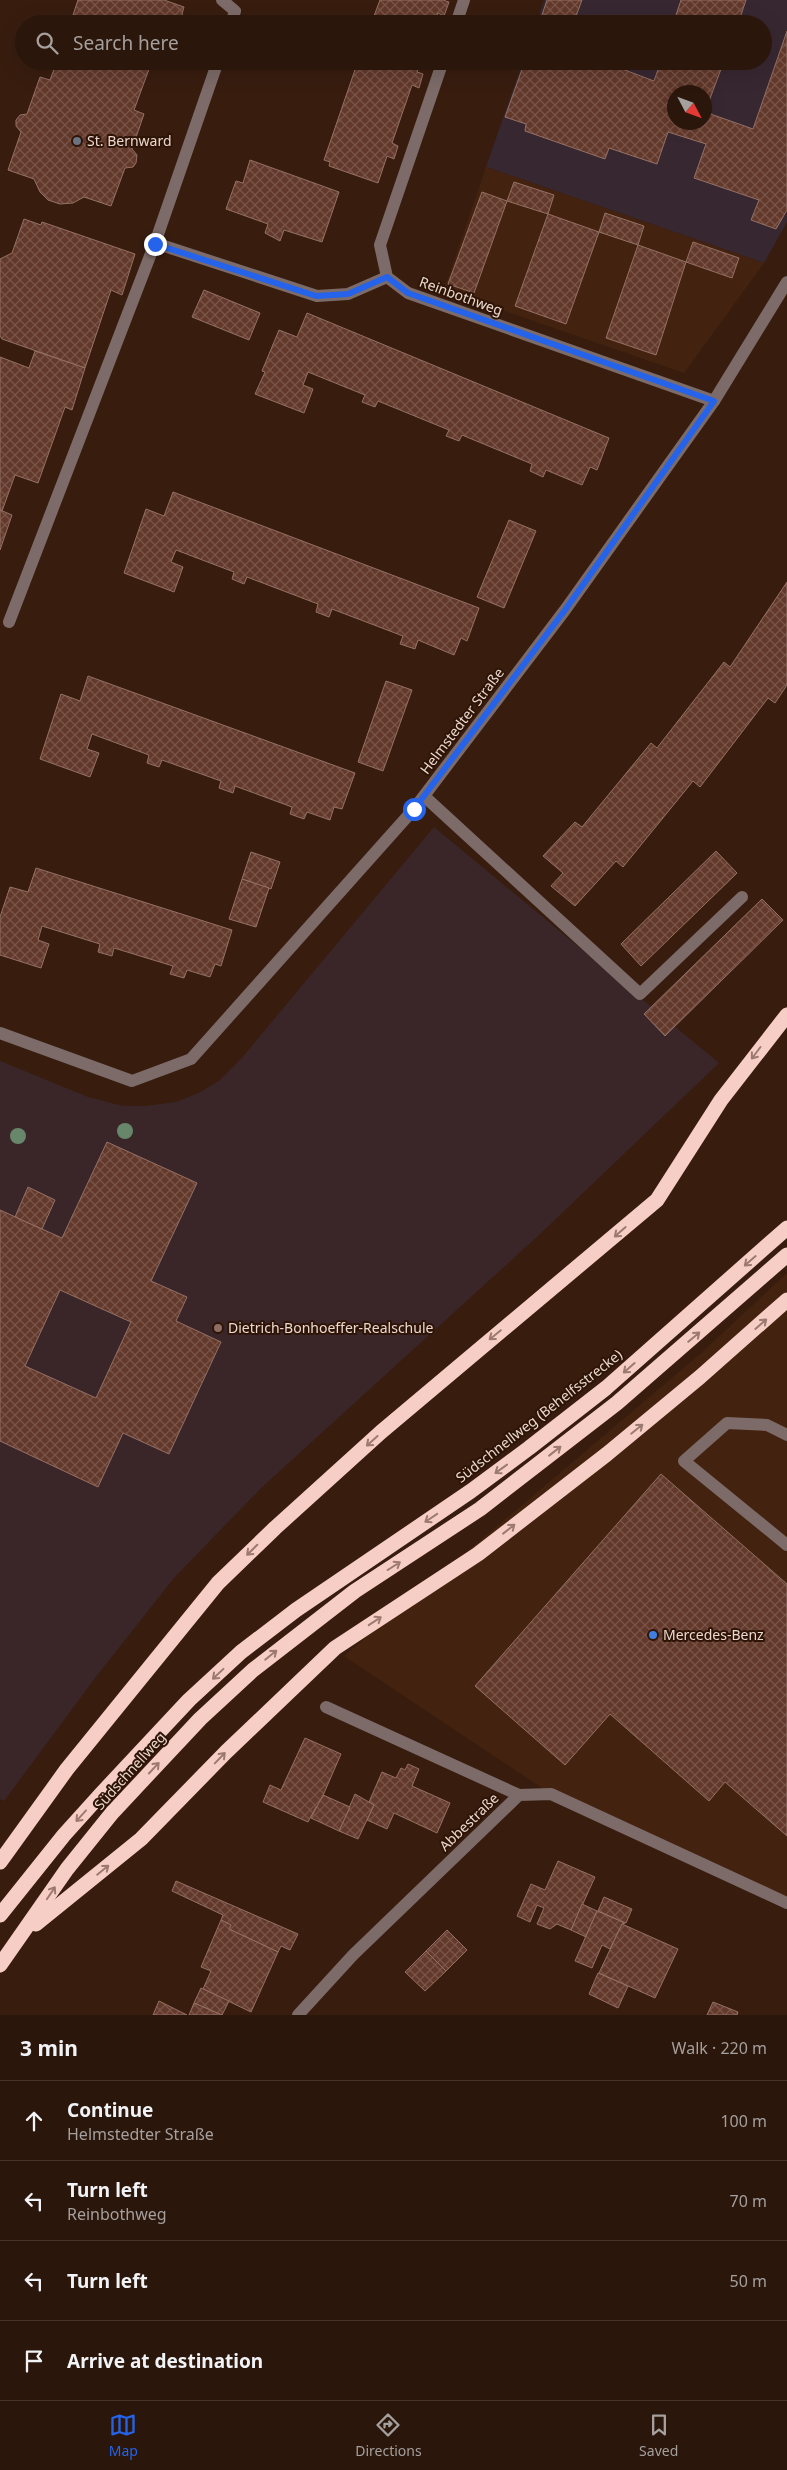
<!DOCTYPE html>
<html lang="en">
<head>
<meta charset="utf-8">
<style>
  :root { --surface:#2a160b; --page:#362319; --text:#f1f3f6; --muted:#a59f9d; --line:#46352c; --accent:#2563eb }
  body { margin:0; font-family:"Noto Sans",sans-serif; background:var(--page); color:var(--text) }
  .compass { position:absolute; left:667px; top:85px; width:45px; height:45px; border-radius:50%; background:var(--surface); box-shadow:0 5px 20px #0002; rotate:131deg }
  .stop { position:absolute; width:15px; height:15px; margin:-11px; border:4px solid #2563eb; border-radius:50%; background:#fff }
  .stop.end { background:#2563eb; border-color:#fff; box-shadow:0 1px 5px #0008 }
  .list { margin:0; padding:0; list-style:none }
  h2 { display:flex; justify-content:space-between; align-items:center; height:65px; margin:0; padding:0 20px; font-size:21px }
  h2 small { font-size:16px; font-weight:400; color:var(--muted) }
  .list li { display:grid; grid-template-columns:32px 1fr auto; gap:15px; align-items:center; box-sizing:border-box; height:80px; padding:0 20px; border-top:1px solid var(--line) }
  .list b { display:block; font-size:19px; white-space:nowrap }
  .list p { margin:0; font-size:16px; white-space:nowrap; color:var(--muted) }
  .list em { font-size:16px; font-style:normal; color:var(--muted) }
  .icon { flex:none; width:28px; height:28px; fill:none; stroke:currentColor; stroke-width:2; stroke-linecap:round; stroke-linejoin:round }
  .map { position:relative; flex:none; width:787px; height:2015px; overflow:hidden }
  .search { position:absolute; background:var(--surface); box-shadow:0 5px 20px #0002; left:15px; right:15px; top:15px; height:55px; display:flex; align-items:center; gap:12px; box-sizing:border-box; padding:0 18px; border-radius:28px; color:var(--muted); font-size:19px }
  .sheet { height:385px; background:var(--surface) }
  nav { display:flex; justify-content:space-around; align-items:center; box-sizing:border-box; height:70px; border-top:1px solid var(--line); background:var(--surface); font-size:14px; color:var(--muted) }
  nav a { display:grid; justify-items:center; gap:2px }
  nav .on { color:var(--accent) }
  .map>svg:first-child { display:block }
</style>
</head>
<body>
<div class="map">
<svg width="787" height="2015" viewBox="0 0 787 2015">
  <defs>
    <pattern id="building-cross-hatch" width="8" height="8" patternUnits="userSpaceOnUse" patternTransform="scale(1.25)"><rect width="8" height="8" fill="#63392b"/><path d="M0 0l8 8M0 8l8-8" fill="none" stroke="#7a5549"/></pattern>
  </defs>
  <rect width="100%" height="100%" fill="#381d0f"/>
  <path fill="#372731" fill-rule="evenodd" d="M544 0H787V222L764 263 486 167 523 61H763V24H536ZM674 92H704V122H674Z"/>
  <g fill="#43220f">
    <path d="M486 167 764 263 684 373 444 290Z"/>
    <path d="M787 1273V1903L551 1794 344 1656 700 1354Z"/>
  </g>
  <path fill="#3a2628" d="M434 827 719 1063 539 1235 260 1489 174 1578 95 1678 4 1801 0 1799V1061L88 1097 123 1106H145L176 1102 201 1092 220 1080 241 1059Z"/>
  <g fill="url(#building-cross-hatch)" stroke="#947065" fill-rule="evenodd">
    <path d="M78 0H164L184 7 182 14 187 22 70 24Z"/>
    <path d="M380 0H443L449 2 444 16 438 13 434 24H371Z"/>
    <path d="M547 0H582L573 24H539Z"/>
    <path d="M681 0H746L738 24H673Z"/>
    <path d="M787 31V210L776 229 751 220 759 200 694 178 706 144 668 132 657 164 609 148 605 159 525 131 526 124 505 117 525 61H601L654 81 661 61H724L705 112 753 129ZM674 92H704V122H674Z"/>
    <path d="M57 61H152L134 110 144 114 132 149 137 155 136 163 133 167 125 168 111 206 84 197 73 203 60 204 48 200 40 192 34 179 8 170 21 132 16 126V120L20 115 27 114 40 77 50 80Z"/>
    <path d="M358 61H421L417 72 423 74 419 88 412 85 392 143 398 146 394 159 387 156 378 183 329 166 330 162 324 160Z"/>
    <path d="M250 160 339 192 322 242 284 230 280 241 265 233 268 224 226 209 236 181 243 183Z"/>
    <path d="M514 182 554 195 548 214 507 201Z"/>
    <path d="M482 192 507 201 474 293 448 284Z"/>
    <path d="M605 213 644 226 638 245 599 232Z"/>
    <path d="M548 214 599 232 566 324 515 306Z"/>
    <path d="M24 219 41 225 42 222 135 254 122 295 111 290 85 368 2 339 0 336V259L12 253Z"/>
    <path d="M693 242 739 258 732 278 686 262Z"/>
    <path d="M638 245 686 262 656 355 606 338Z"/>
    <path d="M204 290 260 313 249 340 192 317Z"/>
    <path d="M307 313 609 438 597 470 590 467 582 485 546 470 543 477 530 471 532 464 462 435 459 441 446 436 449 430 378 401 375 407 362 402 365 395 308 372 303 385 313 389 304 413 255 394 265 372 262 371 279 330 297 337Z"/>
    <path d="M35 351 85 368 72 410 65 407 38 483 15 475 2 511 0 510V357L29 368Z"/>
    <path d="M173 492 479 608 467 641 461 638 454 655 418 640 415 649 400 644 403 636 332 609 329 617 316 612 318 604 247 577 244 584 232 579 234 572 176 550 171 562 183 567 174 592 124 573 146 509 164 516Z"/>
    <path d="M0 510 12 515 0 550Z"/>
    <path d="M509 520 536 531 504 608 477 597Z"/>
    <path d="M787 582V685L775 703 768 698 700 787 693 781 623 867 616 861 575 906 551 886 563 873 543 856 575 822 582 827 651 743 657 748 724 662 730 667Z"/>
    <path d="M88 676 355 773 342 809 334 807 330 820 307 812 304 819 290 814 292 807 235 786 233 793 219 788 221 781 162 760 159 767 147 763 149 755 92 734 87 749 99 753 90 777 40 759 61 694 80 701Z"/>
    <path d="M386 681 412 690 383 771 358 762Z"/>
    <path d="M716 851 737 873 641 966 621 944Z"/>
    <path d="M251 852 280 862 271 889 242 879Z"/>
    <path d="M36 868 232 930 221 966 215 964 210 977 187 970 184 978 170 974 173 966 114 948 112 956 98 952 100 944 42 926 38 940 49 944 41 968 0 955V917L10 887 28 892Z"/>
    <path d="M242 879 269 888 256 927 229 919Z"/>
    <path d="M762 899 783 920 665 1036 644 1014Z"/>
    <path d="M107 1142 197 1183 151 1281 187 1297 176 1321 221 1342 169 1454 123 1433 98 1487 0 1441V1210L62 1238ZM60 1290 131 1322 96 1398 25 1366Z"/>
    <path d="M28 1187 55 1200 42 1229 15 1217Z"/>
    <path d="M661 1474 787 1584V1836L725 1782 709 1801 610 1714 565 1765 475 1686Z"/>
    <path d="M305 1738 341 1754 318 1807H316L308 1822 263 1802 270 1785 281 1790Z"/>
    <path d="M408 1764 419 1769 412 1786 450 1803 437 1833 394 1813 387 1829 367 1820 374 1805 369 1802 382 1772 396 1778 401 1768 405 1770Z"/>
    <path d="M355 1794 374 1805 358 1839 339 1831Z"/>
    <path d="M323 1795 350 1807 339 1831 311 1818Z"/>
    <path d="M558 1861 595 1877 571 1930 557 1924 550 1929 537 1924 544 1908 537 1905 530 1922 517 1916 531 1884 545 1890Z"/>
    <path d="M176 1881 298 1934 290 1950 281 1946 278 1952 229 1929 231 1925 221 1920 223 1915 172 1891Z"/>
    <path d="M604 1897 632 1909 626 1923 598 1911Z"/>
    <path d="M582 1904 597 1911 586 1937 571 1930Z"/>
    <path d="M597 1911 625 1923 622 1924 610 1949 602 1945 592 1968 575 1961Z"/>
    <path d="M221 1920 231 1925 229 1929 278 1952 251 2012 203 1989 211 1971 201 1967Z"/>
    <path d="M622 1924 678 1949 655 1998 599 1973Z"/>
    <path d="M447 1930 467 1950 446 1971 426 1951Z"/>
    <path d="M426 1951 446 1971 425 1991 405 1972Z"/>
    <path d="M598 1973 628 1986 618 2008 589 1994Z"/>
    <path d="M201 1988 229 2001 222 2015 194 2003Z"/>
    <path d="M159 2001 187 2015H153Z"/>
    <path d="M713 2002 738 2012 737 2015H707Z"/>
    <path d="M194 2003 222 2015H189Z"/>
  </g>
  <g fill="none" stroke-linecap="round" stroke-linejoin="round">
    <g stroke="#7c6b68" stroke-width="12">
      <path d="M222 0 235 11 231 24"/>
      <path d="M456 24 464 0"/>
      <path d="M443 61 380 245 387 277 408 293 714 401"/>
      <path d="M155 243 317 296 348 294 387 277"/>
      <path d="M9 622 155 243 218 61"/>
      <path d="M424 796 640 994 742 897"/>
      <path d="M0 1033 132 1081 191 1059 414 809 565 610 714 401 787 282"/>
      <path d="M787 1435 767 1425 727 1423 684 1461 787 1545"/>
      <path d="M326 1707 519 1795"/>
      <path d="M298 2015 353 1955 519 1795 551 1794 787 1903"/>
    </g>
    <g stroke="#f7cec5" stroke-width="15">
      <path d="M0 1862 67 1769 218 1583 275 1528 381 1432 657 1200 721 1100 787 1015"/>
      <path d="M0 1915 64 1835 101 1794 189 1700 241 1652 296 1610 471 1491 529 1448 606 1388 787 1228"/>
      <path d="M36 1924 141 1839 226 1752 335 1648 478 1554 607 1454 700 1377 787 1300"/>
      <path d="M0 1965 67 1869 112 1813 200 1719 253 1670 355 1591 480 1509 617 1403 787 1255"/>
    </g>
  </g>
  <g fill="#67866a">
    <circle cx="125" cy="1131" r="8"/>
    <circle cx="18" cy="1136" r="8"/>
  </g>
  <defs><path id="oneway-shaft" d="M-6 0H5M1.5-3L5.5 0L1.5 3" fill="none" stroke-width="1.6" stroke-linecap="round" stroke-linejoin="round" transform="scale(1.25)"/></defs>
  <g stroke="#9d7a6f">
    <use href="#oneway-shaft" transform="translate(756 1053) rotate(127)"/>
    <use href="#oneway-shaft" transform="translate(620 1232) rotate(139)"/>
    <use href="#oneway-shaft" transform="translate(750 1261) rotate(139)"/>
    <use href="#oneway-shaft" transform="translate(761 1324) rotate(-41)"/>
    <use href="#oneway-shaft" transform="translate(495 1335) rotate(141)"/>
    <use href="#oneway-shaft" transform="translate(694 1337) rotate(-40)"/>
    <use href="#oneway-shaft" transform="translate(629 1368) rotate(139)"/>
    <use href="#oneway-shaft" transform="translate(637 1429) rotate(-39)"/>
    <use href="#oneway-shaft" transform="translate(372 1441) rotate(138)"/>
    <use href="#oneway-shaft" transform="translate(555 1451) rotate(-38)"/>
    <use href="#oneway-shaft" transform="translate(501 1469) rotate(144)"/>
    <use href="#oneway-shaft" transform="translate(431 1518) rotate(146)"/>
    <use href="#oneway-shaft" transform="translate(509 1529) rotate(-38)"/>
    <use href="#oneway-shaft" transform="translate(252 1550) rotate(135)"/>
    <use href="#oneway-shaft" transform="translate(394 1566) rotate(-32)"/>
    <use href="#oneway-shaft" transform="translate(375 1621) rotate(-33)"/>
    <use href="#oneway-shaft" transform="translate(271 1655) rotate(-39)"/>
    <use href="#oneway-shaft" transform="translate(218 1674) rotate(137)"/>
    <use href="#oneway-shaft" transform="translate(220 1758) rotate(-46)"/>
    <use href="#oneway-shaft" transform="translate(154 1768) rotate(-47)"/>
    <use href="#oneway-shaft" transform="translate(81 1816) rotate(132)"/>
    <use href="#oneway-shaft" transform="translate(103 1870) rotate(-39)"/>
    <use href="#oneway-shaft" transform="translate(51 1893) rotate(-56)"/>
  </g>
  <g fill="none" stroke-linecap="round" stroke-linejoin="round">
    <path stroke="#2563eb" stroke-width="6" d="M155 244 316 296 348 294 387 277 408 293 714 401 565 610 414 809"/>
  </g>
  <circle fill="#6b7280" stroke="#2e1406" stroke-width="2" cx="77" cy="141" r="5"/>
  <circle fill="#8d6e63" stroke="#2e1406" stroke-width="2" cx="218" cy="1328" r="5"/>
  <circle fill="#3f7fe0" stroke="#2e1406" stroke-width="2" cx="653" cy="1635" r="5"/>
  <g text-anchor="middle" stroke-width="4" stroke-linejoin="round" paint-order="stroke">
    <g font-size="14" fill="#ebd8cf" stroke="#2e1406" text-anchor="start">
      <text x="87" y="146">St. Bernward</text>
      <text x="228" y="1333">Dietrich-Bonhoeffer-Realschule</text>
      <text x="663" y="1640">Mercedes-Benz</text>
    </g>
    <g font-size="14" fill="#ebd8cf" stroke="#2e1406">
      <text transform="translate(461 296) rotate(20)" y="5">Reinbothweg</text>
      <text transform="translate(462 721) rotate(-53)" y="5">Helmstedter Straße</text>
      <text transform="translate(539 1416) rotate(-38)" y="5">Südschnellweg (Behelfsstrecke)</text>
      <text transform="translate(130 1771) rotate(-48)" y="5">Südschnellweg</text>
      <text transform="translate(469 1822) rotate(-44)" y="5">Abbestraße</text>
    </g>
  </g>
</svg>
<svg class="compass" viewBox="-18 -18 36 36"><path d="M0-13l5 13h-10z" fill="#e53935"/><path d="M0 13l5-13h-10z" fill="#a59f9d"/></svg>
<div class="stop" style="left:414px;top:809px"></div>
<div class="stop end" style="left:155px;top:244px"></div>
<div class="search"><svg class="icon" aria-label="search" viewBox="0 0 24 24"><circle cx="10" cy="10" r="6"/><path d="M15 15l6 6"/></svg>Search here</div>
</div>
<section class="sheet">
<h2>3 min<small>Walk · 220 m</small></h2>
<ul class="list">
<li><svg class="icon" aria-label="ahead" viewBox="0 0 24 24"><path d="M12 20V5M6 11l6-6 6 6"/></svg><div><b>Continue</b><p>Helmstedter Straße</p></div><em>100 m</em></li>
<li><svg class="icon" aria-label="left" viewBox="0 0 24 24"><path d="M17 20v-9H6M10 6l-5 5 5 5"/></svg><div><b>Turn left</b><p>Reinbothweg</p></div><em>70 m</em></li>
<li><svg class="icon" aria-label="left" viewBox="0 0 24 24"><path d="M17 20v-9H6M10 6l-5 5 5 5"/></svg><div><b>Turn left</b></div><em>50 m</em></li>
<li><svg class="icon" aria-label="arrive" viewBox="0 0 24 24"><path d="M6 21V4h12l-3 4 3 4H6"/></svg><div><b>Arrive at destination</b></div></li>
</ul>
</section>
<nav>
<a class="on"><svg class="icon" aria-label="map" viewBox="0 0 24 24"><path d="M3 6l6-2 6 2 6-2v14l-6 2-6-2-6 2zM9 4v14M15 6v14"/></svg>Map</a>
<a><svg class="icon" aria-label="directions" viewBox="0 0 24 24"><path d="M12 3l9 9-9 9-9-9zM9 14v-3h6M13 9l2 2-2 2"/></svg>Directions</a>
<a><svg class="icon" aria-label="saved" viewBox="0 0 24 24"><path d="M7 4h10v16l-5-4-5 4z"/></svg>Saved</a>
</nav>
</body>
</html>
